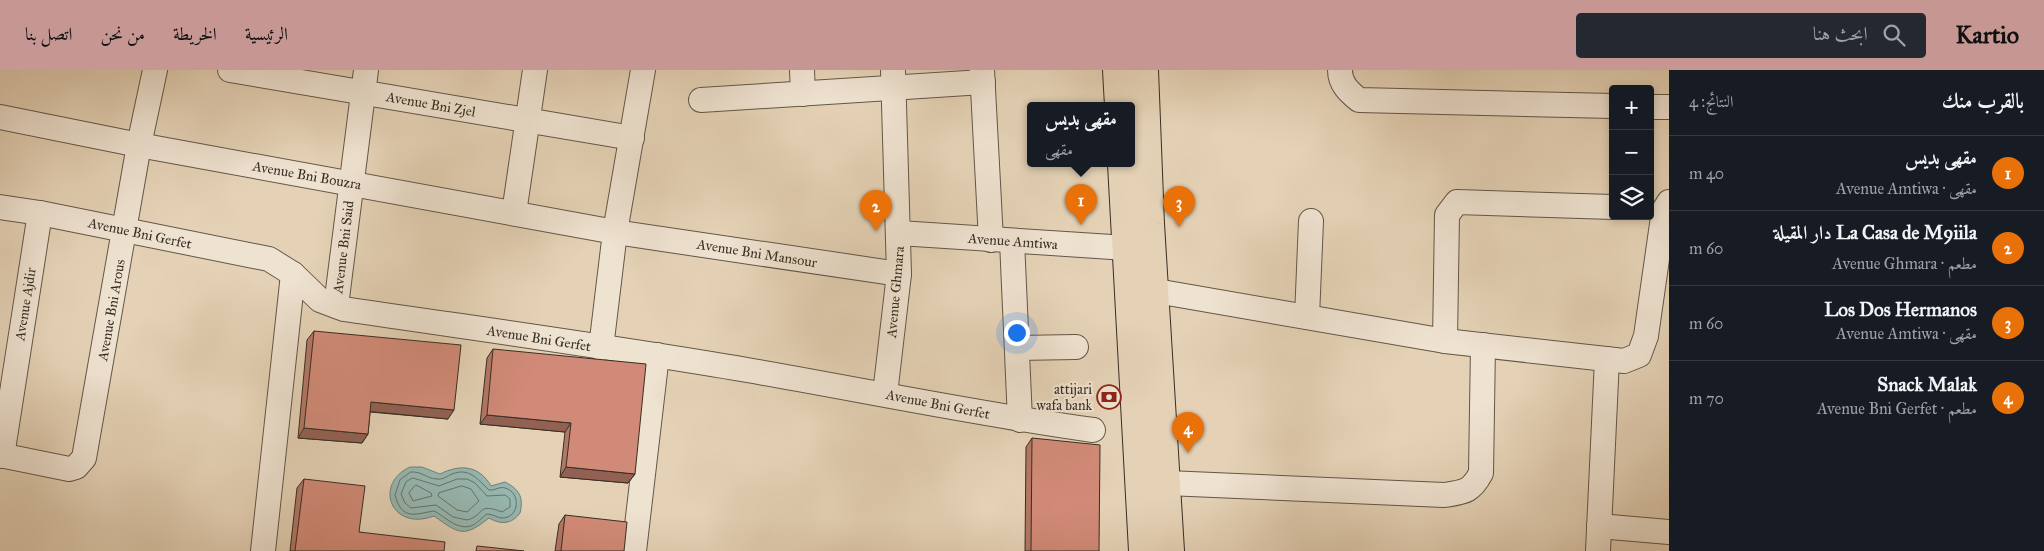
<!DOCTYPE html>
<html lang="ar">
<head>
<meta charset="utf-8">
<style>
  :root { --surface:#171b24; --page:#242831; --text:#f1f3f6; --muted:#9ea1a6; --line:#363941; --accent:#c59692 }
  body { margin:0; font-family:"IM FELL Great Primer",Amiri,serif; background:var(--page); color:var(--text); direction:rtl }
  .controls { position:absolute; right:15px; top:15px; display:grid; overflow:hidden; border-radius:5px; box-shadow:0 2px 8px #0003 }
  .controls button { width:45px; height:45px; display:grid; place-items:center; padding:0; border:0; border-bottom:1px solid var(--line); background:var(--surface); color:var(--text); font:25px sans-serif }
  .you { position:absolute; left:1016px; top:262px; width:18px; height:18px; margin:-12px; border:4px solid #fff; border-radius:50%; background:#1a73e8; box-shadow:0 0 0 8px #1a73e833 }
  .badge { display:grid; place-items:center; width:32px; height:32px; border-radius:50%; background:var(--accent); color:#fff; font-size:16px; font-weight:700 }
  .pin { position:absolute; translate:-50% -41px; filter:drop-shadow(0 1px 2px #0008) }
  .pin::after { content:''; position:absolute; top:26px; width:18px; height:15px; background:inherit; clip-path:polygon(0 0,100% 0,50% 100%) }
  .popup { position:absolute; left:1027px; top:32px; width:108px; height:65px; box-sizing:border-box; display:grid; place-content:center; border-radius:5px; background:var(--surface); filter:drop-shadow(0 1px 4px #0005); font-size:16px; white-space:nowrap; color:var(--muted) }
  .popup b { font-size:19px; color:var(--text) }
  .popup::after { content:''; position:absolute; left:50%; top:100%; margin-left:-10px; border:10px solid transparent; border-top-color:var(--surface) }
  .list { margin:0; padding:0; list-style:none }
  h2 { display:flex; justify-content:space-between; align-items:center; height:65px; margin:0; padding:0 20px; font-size:21px }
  h2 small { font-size:16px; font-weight:400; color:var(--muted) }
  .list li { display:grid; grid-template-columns:32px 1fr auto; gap:15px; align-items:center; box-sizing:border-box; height:75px; padding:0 20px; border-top:1px solid var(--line) }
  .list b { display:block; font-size:19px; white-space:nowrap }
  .list p { margin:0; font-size:16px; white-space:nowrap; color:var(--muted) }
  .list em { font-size:16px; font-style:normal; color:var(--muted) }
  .icon { flex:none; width:28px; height:28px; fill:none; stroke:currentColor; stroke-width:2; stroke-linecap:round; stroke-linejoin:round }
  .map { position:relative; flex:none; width:1669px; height:481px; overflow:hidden; direction:ltr }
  header { display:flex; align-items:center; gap:30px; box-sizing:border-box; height:70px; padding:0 25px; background:var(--accent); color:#111 }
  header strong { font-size:24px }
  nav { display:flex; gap:28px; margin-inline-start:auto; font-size:18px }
  .search { width:350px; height:45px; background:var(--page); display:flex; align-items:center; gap:12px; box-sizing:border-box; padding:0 18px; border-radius:5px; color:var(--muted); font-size:19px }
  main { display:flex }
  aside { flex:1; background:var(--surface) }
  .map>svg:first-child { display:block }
</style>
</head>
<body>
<header>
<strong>Kartio</strong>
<div class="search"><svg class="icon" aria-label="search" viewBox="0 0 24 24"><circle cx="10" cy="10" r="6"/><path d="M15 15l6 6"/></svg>ابحث هنا</div>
<nav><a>الرئيسية</a><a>الخريطة</a><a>من نحن</a><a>اتصل بنا</a></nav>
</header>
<main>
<aside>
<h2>بالقرب منك<small>النتائج: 4</small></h2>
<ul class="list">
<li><span class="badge" style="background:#e8710a">1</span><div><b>مقهى بديس</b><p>مقهى · Avenue Amtiwa</p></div><em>40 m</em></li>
<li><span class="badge" style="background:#e8710a">2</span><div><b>La Casa de M9iila دار المقيلة</b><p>مطعم · Avenue Ghmara</p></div><em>60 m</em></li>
<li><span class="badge" style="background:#e8710a">3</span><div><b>Los Dos Hermanos</b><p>مقهى · Avenue Amtiwa</p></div><em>60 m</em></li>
<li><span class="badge" style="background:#e8710a">4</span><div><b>Snack Malak</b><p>مطعم · Avenue Bni Gerfet</p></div><em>70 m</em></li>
</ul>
</aside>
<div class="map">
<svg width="1669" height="481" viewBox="0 0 1669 481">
  <rect width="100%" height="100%" fill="#e5d2b6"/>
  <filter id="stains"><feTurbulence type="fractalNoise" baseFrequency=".004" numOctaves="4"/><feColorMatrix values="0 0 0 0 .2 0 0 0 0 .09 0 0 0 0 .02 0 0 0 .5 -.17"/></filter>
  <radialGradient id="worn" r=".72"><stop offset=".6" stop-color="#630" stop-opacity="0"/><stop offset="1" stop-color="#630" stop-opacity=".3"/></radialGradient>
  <path fill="#96b7b0" stroke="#708078" d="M410 397H422L440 404C460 394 479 395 491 416L505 412C519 419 524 427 520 443 512 454 501 455 489 448 464 468 459 464 434 446 391 462 373 414 410 397Z"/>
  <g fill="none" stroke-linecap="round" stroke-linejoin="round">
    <g stroke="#66726a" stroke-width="1">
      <path d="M411 402C422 401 427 409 437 409 443 410 447 406 452 404 470 397 478 410 489 420 495 421 499 416 505 418 521 422 520 448 502 448 497 448 493 444 487 444 482 447 477 454 471 456 456 460 446 447 434 441 415 444 402 451 395 425L400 410Z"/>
      <path d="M413 408 439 416 457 409H467L475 413 487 426 505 425 510 429V437L502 442C476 432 486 445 467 450L453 447 436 435 411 438 405 433 401 424 406 412Z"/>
      <path d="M416 415 431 423 432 426 413 431 409 423Z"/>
      <path d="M462 416 471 419 479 431 467 442 457 440 438 426 439 423Z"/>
    </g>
    <g stroke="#625748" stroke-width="26">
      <g id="minor">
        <path d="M230 0 632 68"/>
        <path d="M802 0 803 24"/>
        <path d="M982 0 991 170"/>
        <path d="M1340 0C1340 14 1349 22 1359 30L1613 36"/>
        <path d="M701 30 983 12"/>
        <path d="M1650 37H1669"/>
        <path d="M0 47 139 75 615 162 899 204"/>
        <path d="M0 137 40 143 269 189 293 204 320 230 344 239C479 259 613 277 747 300 863 320 977 344 1093 360"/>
        <path d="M514 143 535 0"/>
        <path d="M899 163 1127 178"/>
        <path d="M1012 171 1020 350"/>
        <path d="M1156 221 1445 271 1624 291 1639 285 1646 266 1664 140 1669 132"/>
        <path d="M336 236 366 0"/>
        <path d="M1307 247 1311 151"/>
        <path d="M1445 271 1447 145 1457 132 1613 137"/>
        <path d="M601 278 615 162 643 0"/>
        <path d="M1017 278 1076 277"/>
        <path d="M885 324 899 204 893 0"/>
        <path d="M0 385 69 399 76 397 84 388 139 75 155 0"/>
        <path d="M2 386 40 143"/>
        <path d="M1167 413 1444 425C1464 422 1471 422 1481 403L1483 275"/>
        <path d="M1599 456 1669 462"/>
        <path d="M263 481 293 204"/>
        <path d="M634 481 657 285"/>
        <path d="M1598 481 1607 289"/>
      </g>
    </g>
    <g stroke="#372e24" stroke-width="30">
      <g id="major">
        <path d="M1117 0 1119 36"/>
        <path d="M1144 0 1150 154 1170 481"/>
        <path d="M1122 94 1143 481"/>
      </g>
    </g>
    <use href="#minor" stroke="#eee2d0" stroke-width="24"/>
    <use href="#major" stroke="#e5d2b6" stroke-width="28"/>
  </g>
  <g fill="#b47766" stroke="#372e24">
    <path d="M314 261 448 349 370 342 368 364 362 373 298 368 307 270Z"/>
    <path d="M493 279 635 404 628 413 560 407 565 362 480 354 487 288Z"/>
    <path d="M1032 368 1099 481H1025L1026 377Z"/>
    <path d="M304 409 359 462 444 481H290L297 418Z"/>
    <path d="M565 445 624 481H555L559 454Z"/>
  </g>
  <g fill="#926153" stroke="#372e24">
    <path d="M371 332 454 340 448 349 365 341Z"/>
    <path d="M487 345 571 353 565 362 480 354Z"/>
    <path d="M304 358 368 364 362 373 298 368Z"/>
    <path d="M566 397 635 404 628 413 560 407Z"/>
  </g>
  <g fill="#d18a77" stroke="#372e24">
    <path d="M314 261 461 275 454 340 371 332 368 364 304 358Z"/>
    <path d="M493 279 646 294 635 404 566 397 571 353 487 345Z"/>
    <path d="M1032 368 1100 375 1099 481H1031Z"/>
    <path d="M304 409 365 416 359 462 445 472 444 481H295Z"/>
    <path d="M565 445 627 452 624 481H561Z"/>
    <path d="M477 476 524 481H476Z"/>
  </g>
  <defs>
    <g id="bank-ring" transform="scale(1.25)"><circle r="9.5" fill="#eee2d0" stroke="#8f2418" stroke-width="1.5"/><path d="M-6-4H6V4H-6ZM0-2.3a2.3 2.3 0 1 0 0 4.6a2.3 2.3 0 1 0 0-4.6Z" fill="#8f2418"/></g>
  </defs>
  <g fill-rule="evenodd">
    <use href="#bank-ring" x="1109" y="327"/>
  </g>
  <g text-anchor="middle" stroke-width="4.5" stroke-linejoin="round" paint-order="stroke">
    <g font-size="14" fill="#372e24" stroke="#eee2d0">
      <text transform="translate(431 34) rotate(10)" y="5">Avenue Bni Zjel</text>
      <text transform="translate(307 105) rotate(10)" y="5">Avenue Bni Bouzra</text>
      <text transform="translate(140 163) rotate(12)" y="5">Avenue Bni Gerfet</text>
      <text transform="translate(1013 171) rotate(4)" y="5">Avenue Amtiwa</text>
      <text transform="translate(343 177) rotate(-83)" y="5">Avenue Bni Said</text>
      <text transform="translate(757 183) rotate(9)" y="5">Avenue Bni Mansour</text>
      <text transform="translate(895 222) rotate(-85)" y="5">Avenue Ghmara</text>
      <text transform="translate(25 234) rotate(-81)" y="5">Avenue Ajdir</text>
      <text transform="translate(111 240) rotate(-80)" y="5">Avenue Bni Arous</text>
      <text transform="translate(539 268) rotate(9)" y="5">Avenue Bni Gerfet</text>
      <text transform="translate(938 334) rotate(11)" y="5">Avenue Bni Gerfet</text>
    </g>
    <g font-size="14" fill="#372e24" stroke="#eee2d0" text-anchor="end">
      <text x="1092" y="324">attijari<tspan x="1092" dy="16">wafa bank</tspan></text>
    </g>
  </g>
  <rect width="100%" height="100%" filter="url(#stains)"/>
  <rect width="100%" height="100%" fill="url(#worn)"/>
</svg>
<div class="controls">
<button>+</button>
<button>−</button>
<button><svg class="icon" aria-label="layers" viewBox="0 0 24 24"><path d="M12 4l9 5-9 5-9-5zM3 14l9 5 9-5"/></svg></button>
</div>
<div class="you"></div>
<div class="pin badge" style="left:1081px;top:155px;background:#e8710a">1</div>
<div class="popup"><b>مقهى بديس</b>مقهى</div>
<div class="pin badge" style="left:876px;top:161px;background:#e8710a">2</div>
<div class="pin badge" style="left:1179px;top:157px;background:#e8710a">3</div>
<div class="pin badge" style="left:1188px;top:383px;background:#e8710a">4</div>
</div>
</main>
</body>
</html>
